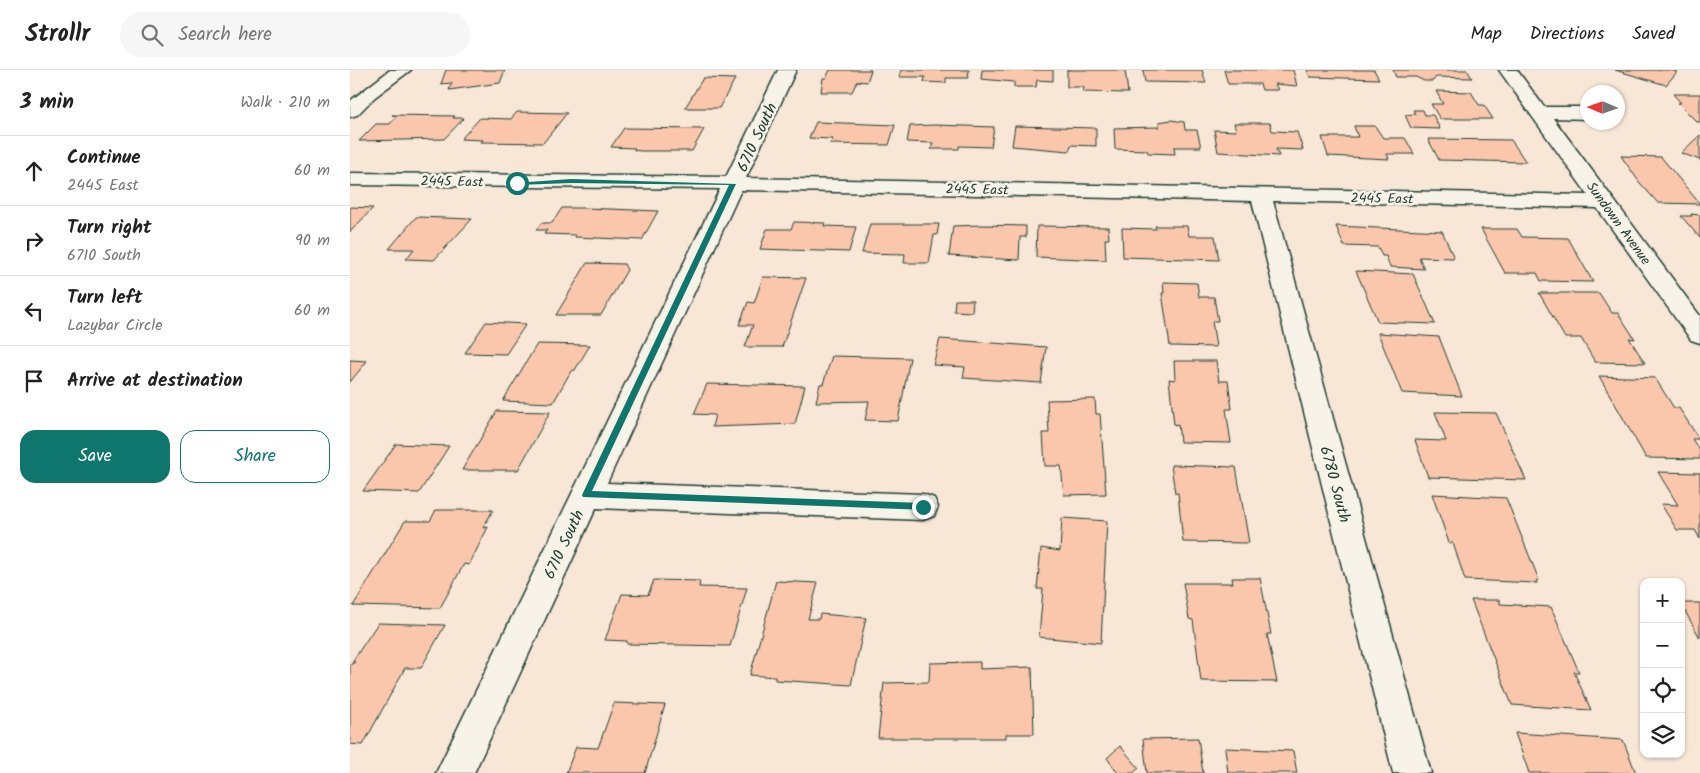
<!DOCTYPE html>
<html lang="en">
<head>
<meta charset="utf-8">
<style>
  :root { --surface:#fff; --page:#f6f6f6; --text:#222; --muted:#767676; --line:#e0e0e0; --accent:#0f766e }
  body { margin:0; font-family:Kalam,sans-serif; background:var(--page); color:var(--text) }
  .controls { position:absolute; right:15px; bottom:15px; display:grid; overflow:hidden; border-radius:10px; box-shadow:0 1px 4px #0004 }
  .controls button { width:45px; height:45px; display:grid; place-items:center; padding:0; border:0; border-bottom:1px solid var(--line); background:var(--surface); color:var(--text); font:25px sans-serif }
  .compass { position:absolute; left:1230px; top:15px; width:45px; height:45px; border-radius:50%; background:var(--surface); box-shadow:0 1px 4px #0004; rotate:272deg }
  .stop { position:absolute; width:15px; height:15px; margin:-11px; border:4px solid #0f766e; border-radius:50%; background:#fff }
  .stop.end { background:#0f766e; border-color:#fff; box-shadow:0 1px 5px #0008 }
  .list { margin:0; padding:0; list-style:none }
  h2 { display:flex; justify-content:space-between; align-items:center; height:65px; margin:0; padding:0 20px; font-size:21px }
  h2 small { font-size:16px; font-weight:400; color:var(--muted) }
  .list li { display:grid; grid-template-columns:32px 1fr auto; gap:15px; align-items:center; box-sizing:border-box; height:70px; padding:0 20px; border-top:1px solid var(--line) }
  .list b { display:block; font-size:19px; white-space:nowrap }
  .list p { margin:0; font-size:16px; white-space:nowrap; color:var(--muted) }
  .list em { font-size:16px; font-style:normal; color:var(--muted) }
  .actions { display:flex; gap:10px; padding:15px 20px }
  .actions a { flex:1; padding:11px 0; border:1px solid var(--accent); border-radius:15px; text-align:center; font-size:18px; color:var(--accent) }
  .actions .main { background:var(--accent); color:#fff }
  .icon { flex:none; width:28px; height:28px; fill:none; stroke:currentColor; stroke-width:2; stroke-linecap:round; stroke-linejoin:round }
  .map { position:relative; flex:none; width:1350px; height:703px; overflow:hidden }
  header { display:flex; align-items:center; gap:30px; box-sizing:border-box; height:70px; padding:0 25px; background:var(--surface); border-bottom:1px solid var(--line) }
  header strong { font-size:24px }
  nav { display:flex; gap:28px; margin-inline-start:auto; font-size:18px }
  .search { width:350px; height:45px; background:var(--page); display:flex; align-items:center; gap:12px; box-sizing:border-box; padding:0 18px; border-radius:28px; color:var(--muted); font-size:19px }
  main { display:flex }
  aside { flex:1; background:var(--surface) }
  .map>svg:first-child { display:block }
</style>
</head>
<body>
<header>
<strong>Strollr</strong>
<div class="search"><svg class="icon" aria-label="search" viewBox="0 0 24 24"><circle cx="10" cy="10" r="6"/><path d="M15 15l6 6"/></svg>Search here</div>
<nav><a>Map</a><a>Directions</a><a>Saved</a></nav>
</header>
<main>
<aside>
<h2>3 min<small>Walk · 210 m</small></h2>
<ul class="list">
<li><svg class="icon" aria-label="ahead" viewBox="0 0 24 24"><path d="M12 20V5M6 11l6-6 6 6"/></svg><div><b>Continue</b><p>2445 East</p></div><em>60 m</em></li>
<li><svg class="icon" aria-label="right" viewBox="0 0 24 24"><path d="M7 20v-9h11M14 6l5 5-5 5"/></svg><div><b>Turn right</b><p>6710 South</p></div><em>90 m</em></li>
<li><svg class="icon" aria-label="left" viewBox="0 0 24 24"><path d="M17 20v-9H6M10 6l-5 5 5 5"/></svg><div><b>Turn left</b><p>Lazybar Circle</p></div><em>60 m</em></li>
<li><svg class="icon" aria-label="arrive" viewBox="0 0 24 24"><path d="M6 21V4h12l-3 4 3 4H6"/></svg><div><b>Arrive at destination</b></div></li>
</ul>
<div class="actions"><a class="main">Save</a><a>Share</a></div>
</aside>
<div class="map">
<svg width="1350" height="703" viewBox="0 0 1350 703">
  <rect width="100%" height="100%" fill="#f8e6d6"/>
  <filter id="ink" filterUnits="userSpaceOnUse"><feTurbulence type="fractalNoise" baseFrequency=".02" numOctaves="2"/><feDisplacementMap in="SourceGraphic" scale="10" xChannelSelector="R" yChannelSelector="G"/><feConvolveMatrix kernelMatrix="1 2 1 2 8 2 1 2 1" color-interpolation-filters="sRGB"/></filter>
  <g filter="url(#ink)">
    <g fill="#fbc7ac" stroke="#1f3d34">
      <path d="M96 0H155L150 13 99 20 102 13 91 14Z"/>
      <path d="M480 0H521L517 12 507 11 502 22H471L473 8H476Z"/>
      <path d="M551 0H619L618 8H596V13L574 12 575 7H549Z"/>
      <path d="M632 0H703V11L687 10 686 17H664V12L631 9Z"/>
      <path d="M717 0H775L778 23 733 22 734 17H717Z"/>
      <path d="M793 0H852L856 13 795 12Z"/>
      <path d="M874 0H943L947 16 925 14 928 20H912L910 14H878Z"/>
      <path d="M957 0H1024L1029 9 960 7Z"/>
      <path d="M1043 0H1117L1122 8 1086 7 1083 11H1074L1066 7H1046Z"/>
      <path d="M1265 0H1320L1327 2 1316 15Z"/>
      <path d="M353 8 385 9 369 38H335Z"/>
      <path d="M1086 21 1121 22 1129 35H1134L1143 49H1090L1081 34H1093Z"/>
      <path d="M1323 24H1350V52H1347L1328 33H1331Z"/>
      <path d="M1063 40H1073L1075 45H1083L1090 59 1061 58 1055 45 1065 44Z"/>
      <path d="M167 42 217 43 193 73 131 72 133 70 111 69 130 48 161 49Z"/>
      <path d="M42 45 105 46 103 48H114L94 69 9 71 26 54H40L47 46Z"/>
      <path d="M821 50 834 52 835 60H847L851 77H824L825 84 798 83 797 80 765 79 764 58 809 57V52Z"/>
      <path d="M466 52 545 55 539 75 480 74 483 69 459 68Z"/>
      <path d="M884 53H920L922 61 947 62 953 80 926 79 929 86 868 82 864 60 886 61Z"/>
      <path d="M585 55 644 57 641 77 609 76V79H581L583 73 557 72 560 56Z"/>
      <path d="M665 56 746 58V76L721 75 719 81 662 76Z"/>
      <path d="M1004 56H1025L1033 68H1055L1064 84H1037L1039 89 978 86 972 67H1008Z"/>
      <path d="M274 58 354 59 342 81H291L284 80 285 78 261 77Z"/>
      <path d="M1350 65V90L1331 83Z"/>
      <path d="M1078 69 1161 70 1176 92 1089 90Z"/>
      <path d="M1271 86 1311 87 1350 134 1308 133 1290 113Z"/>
      <path d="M0 137 23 138 0 162Z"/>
      <path d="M212 138H235L308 141 292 170 225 167 226 165 194 164 197 160H186L191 153H202Z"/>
      <path d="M1341 144 1350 145V168L1331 146H1342Z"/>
      <path d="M66 147 122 149 84 190 56 189 64 179H39Z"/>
      <path d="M444 152 475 153 474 156 506 157 499 182 410 179 417 159H441Z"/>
      <path d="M520 154H589L587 165H584L579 193H554L555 184 512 183Z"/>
      <path d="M632 155 676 156V167H670L669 190 599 186 603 156Z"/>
      <path d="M687 156 758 157 759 169H755L756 190 686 187Z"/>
      <path d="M805 156H837L839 166H865L869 190 773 187 772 158 806 159Z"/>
      <path d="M986 156 1092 161 1104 188 1069 187 1074 199 1040 197 1036 186H1032L1028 177 994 176Z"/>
      <path d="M1131 159H1167L1172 167 1218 168 1243 212 1191 211 1187 203H1155Z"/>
      <path d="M237 193 274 194 277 200 251 245H206Z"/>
      <path d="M1006 201 1063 204 1085 254 1028 252Z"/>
      <path d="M413 207 456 208 432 277H395L403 255H389L398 232 404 233Z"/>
      <path d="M813 212 847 213 849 227H864L868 251H862L866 277 820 276 812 223H814Z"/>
      <path d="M1189 223H1249L1262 243H1268L1285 269 1279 268 1295 293 1245 292 1231 268H1215Z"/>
      <path d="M605 230H623L622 242 604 241Z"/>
      <path d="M136 252 176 254 156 284 115 283Z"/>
      <path d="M1028 263 1089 267 1112 326 1052 323Z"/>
      <path d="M590 269 696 277 691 313 613 308 615 297 583 295Z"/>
      <path d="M187 274 240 275 225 300 221 301 203 333 153 331Z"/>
      <path d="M482 286 560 288 548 351 515 350 519 331 466 332 470 314H473Z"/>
      <path d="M0 290 17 291 0 312Z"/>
      <path d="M824 291H866L869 311H878L882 339H876L881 373 830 372 828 354 824 355 819 309 825 310Z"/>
      <path d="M1249 306 1305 308 1324 338H1329L1349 369H1342L1350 381V389L1296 388Z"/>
      <path d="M357 314 455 316 445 354 362 357 365 345 344 344Z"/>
      <path d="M745 329 746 344H750L756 424 714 425 711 396H695L693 363H699L697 330Z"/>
      <path d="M147 341 200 342 168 400H112Z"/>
      <path d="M1085 342 1146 343 1176 410 1078 407 1065 370 1096 371Z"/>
      <path d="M46 374 99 376 69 423 13 421Z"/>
      <path d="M821 395 886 397 899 473 833 472 828 423H825Z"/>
      <path d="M1308 402 1350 403V469L1345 460H1327L1311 434 1328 435Z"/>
      <path d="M1082 424 1156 428 1189 510 1186 511 1187 513 1115 510 1103 473H1099Z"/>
      <path d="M86 440H143L133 458 138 457 119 495 114 494 90 538 3 536 55 451H80Z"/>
      <path d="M712 448 757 451 751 573 689 567 693 519H687L691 478 710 481Z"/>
      <path d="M882 508H910L921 564H917L927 612 851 611 843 550 839 549 833 513H883Z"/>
      <path d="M304 510 350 511 349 517 397 518 380 576 277 574V571L255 570 272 524 298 525Z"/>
      <path d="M426 511 468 513 458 549H469L470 544 516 548 501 615 425 610V607L400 605Z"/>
      <path d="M1121 530H1150V534L1201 537 1229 602H1224L1241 640 1162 635Z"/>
      <path d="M1331 533H1350V568L1331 534Z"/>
      <path d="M28 553 95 555 71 598H55L13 675 0 674V595L5 592H2Z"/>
      <path d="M630 592V599L682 597 684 664H656V668H528L534 613 579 612 580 593Z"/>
      <path d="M264 633 315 635 295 703H216L226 677 248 678Z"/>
      <path d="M1165 663 1273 670 1286 703H1179Z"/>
      <path d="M848 668 853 703H797L793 669Z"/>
      <path d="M770 676 789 698 783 703H768L757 688Z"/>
      <path d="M875 678 943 681 947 703H878Z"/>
    </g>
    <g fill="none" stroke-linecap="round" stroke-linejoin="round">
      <g stroke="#1f3d34" stroke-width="3">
        <g id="street">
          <path d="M40 0H61L25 27 7 45 0 47V31Z"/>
          <path d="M428 0H446L396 108 1238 125 1149 0H1167L1194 37H1238V49L1203 48 1350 246V273L1341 270 1247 138 923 131 1081 703H1043L902 131 391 120 257 413 573 424 584 428 588 437 584 446 573 450 246 438 124 703H86L370 119 0 115V103L376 107Z"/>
        </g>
      </g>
      <use href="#street" fill="#f7f3e8" fill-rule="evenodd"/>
    </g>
  </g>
  <path fill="#0f766e" d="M221 109 386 114 242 421 573 433 577 434V440L233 427 232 425 379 115 221 113 167 115 164 113Z"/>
  <g text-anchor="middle" stroke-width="5" stroke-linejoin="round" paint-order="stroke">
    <g font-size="14" fill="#1f3d34" stroke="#f7f3e8">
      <text transform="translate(102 111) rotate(1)" y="5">2445 East</text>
      <text transform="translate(627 119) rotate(1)" y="5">2445 East</text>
      <text transform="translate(1032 128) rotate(1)" y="5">2445 East</text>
      <text transform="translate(1269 153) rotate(54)" y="5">Sundown Avenue</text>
    </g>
    <g font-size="16" fill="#1f3d34" stroke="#f7f3e8">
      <text transform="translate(406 67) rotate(-65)" y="6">6710 South</text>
      <text transform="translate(986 414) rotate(75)" y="6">6780 South</text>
      <text transform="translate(213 474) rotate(-65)" y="6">6710 South</text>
    </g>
  </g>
</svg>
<div class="controls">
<button>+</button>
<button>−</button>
<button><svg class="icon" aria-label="locate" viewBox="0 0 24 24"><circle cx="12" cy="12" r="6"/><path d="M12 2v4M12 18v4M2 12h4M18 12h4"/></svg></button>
<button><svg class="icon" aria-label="layers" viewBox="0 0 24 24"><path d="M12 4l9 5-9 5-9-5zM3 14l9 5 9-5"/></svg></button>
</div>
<svg class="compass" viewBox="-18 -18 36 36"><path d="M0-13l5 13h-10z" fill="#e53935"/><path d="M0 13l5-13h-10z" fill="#767676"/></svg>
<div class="stop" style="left:167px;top:113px"></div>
<div class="stop end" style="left:573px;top:437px"></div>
</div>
</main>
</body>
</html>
